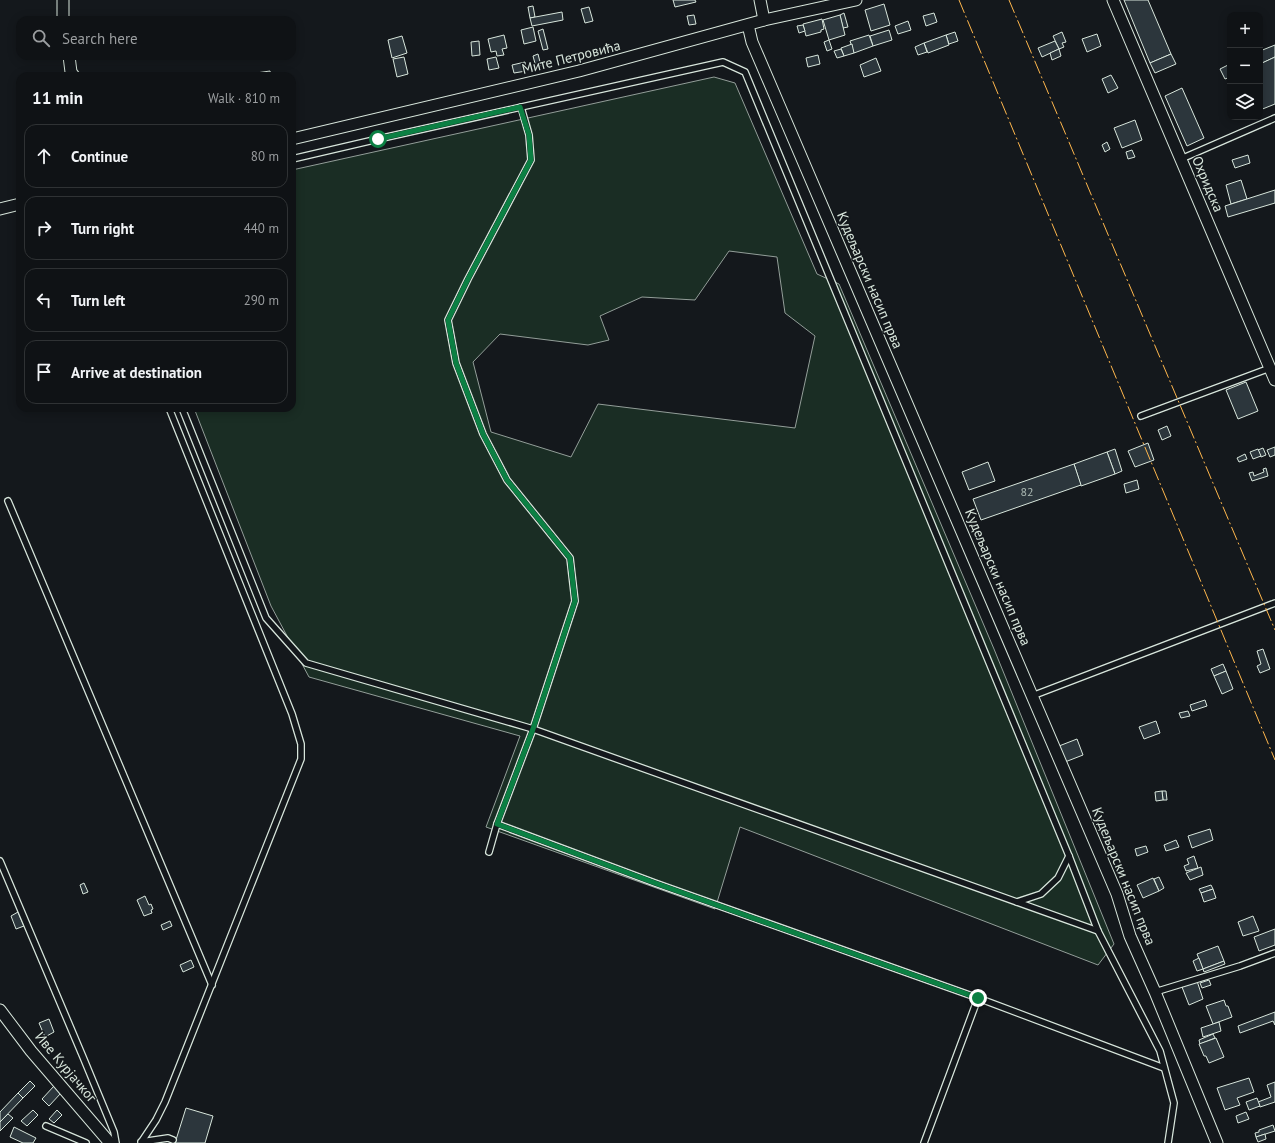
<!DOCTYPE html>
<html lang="en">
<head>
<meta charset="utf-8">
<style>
  :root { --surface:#0f1215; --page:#1d2022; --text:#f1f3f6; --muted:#9b9ea0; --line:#2f3234 }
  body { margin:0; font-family:"PT Sans",sans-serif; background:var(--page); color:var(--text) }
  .controls { position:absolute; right:12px; top:12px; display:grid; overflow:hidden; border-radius:8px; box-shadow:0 2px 10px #0003 }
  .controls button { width:36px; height:36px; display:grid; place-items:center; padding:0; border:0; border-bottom:1px solid var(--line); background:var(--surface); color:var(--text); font:20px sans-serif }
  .stop { position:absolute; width:12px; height:12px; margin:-9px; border:3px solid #0b8043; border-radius:50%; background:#fff }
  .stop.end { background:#0b8043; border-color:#fff; box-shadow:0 1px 4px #0008 }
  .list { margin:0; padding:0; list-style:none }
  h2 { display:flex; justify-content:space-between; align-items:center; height:52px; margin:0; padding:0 16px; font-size:17px }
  h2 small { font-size:13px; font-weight:400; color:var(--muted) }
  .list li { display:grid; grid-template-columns:26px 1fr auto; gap:12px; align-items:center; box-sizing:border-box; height:64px; margin:0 8px 8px; padding:0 8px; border:1px solid var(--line); border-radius:12px }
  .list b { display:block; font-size:15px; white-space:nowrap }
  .list em { font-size:13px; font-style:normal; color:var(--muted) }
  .icon { flex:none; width:22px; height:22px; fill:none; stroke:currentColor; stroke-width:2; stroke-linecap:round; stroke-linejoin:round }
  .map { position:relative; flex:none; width:1275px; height:1143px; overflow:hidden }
  .search { position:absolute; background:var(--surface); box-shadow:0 2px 10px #0003; left:16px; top:16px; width:280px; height:44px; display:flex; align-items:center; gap:10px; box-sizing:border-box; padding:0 14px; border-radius:12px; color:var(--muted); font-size:15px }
  .panel { position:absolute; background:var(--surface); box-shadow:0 2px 10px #0003; left:16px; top:72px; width:280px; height:340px; border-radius:12px }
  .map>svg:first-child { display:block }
</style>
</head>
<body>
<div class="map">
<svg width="1275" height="1143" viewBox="0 0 1275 1143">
  <rect width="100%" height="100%" fill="#14181c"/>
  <path fill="#1a2d24" stroke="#939e99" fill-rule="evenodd" d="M714 77 735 83 817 274 839 284 994 649 1114 944 1098 965 740 827 715 909 486 827 520 736 309 677 271 606 194 408H292V170ZM729 251 777 257 785 313 815 336 795 428 598 404 571 457 491 432 473 362 500 334 588 345 609 340 600 316 642 297 695 300Z"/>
  <g fill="#2c363c" stroke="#d8e6dc">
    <path d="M673 0H695L696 2 675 7Z"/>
    <path d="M1124 0H1148L1171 54 1150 63Z"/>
    <path d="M884 4 890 25 871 31 865 10Z"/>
    <path d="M533 6 535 17 530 18 528 7Z"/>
    <path d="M589 7 593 21 585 23 581 9Z"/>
    <path d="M562 12 563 20 532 26 530 18Z"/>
    <path d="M844 13 848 27 843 28 840 15Z"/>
    <path d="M934 13 937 22 926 26 923 16Z"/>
    <path d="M694 15 696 24 689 25 687 16Z"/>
    <path d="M840 15 845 35 829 40 823 20Z"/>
    <path d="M822 19 824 29 821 30V32L806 36 803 24Z"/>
    <path d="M908 21 911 30 898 34 895 26Z"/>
    <path d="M803 25 805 31 799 33 797 26Z"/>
    <path d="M533 27 536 41 524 44 521 30Z"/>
    <path d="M543 29 548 49 543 50 538 31Z"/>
    <path d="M889 30 892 40 873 46 870 36Z"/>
    <path d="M955 32 958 41 949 44 946 35Z"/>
    <path d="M1062 32 1066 42 1062 43 1064 47 1059 49 1053 36Z"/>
    <path d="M1097 34 1101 46 1087 52 1082 39Z"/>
    <path d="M504 35 507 48 502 49 504 55 497 56 496 51 491 52 488 39Z"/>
    <path d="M869 35 873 46 854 53 850 41Z"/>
    <path d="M946 35 949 45 928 53 924 43Z"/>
    <path d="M402 36 407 53 392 58 388 40Z"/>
    <path d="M829 40 832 49 827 51 824 42Z"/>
    <path d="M479 41 480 55 472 56 471 42Z"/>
    <path d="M1055 41 1059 49 1042 57 1038 48Z"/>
    <path d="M924 43 927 52 918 55 915 47Z"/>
    <path d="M852 44 854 53 844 56 841 48Z"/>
    <path d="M1275 45V57L1260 64V51Z"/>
    <path d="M841 49 844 56 837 58 834 51Z"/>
    <path d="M1059 49 1061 56 1052 60 1050 53Z"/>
    <path d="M538 54 541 66 536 67 533 56Z"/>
    <path d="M1171 54 1176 64 1155 73 1150 63Z"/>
    <path d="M818 55 820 64 808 67 806 58Z"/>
    <path d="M404 57 408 74 397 77 393 59Z"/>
    <path d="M496 57 499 68 489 70 487 59Z"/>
    <path d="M1275 57V104L1260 110V64Z"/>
    <path d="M876 58 881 71 864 77 860 65Z"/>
    <path d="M525 62 526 71 514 73 512 65Z"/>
    <path d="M1230 64V77L1225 79 1220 69Z"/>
    <path d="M270 71 271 76H256V73Z"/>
    <path d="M1111 75 1118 88 1108 93 1102 79Z"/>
    <path d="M1182 88 1204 138 1187 146 1165 96Z"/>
    <path d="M1135 120 1142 140 1122 148 1114 128Z"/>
    <path d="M1107 142 1110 149 1105 152 1102 145Z"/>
    <path d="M1132 150 1135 157 1128 159 1126 152Z"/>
    <path d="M1248 155 1250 163 1235 168 1232 160Z"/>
    <path d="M1241 180 1247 199 1231 204 1226 185Z"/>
    <path d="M1275 190V203L1228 217 1225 206Z"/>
    <path d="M1246 382 1258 411 1238 419 1226 390Z"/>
    <path d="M1167 426 1171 436 1162 440 1158 430Z"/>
    <path d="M1148 443 1154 460 1135 467 1128 451Z"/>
    <path d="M1275 447V455L1270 457 1267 450Z"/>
    <path d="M1263 448 1266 455 1261 457 1258 450Z"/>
    <path d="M1115 449 1122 471 1115 474 1107 452Z"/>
    <path d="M1258 449 1261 456 1253 459 1250 452Z"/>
    <path d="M1107 452 1115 474 1081 486 1074 464Z"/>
    <path d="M1245 454 1247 459 1239 462 1237 458Z"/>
    <path d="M988 462 995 481 969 490 962 472Z"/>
    <path d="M1074 464 1081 485 981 520 973 499Z"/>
    <path d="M1266 468 1268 476 1252 481 1249 473 1253 472 1254 476 1264 472 1263 469Z"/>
    <path d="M1137 480 1139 489 1126 493 1124 484Z"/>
    <path d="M1263 649 1270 669 1260 673 1257 666 1261 664 1257 651Z"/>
    <path d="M1223 664 1226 671 1214 676 1211 669Z"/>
    <path d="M1226 671 1233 689 1222 694 1214 676Z"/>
    <path d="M1205 700 1207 706 1192 711 1190 705Z"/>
    <path d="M1188 711 1190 716 1181 718 1179 713Z"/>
    <path d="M1156 721 1160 733 1144 739 1139 727Z"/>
    <path d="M1077 739 1083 755 1065 762 1059 746Z"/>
    <path d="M1162 791H1166L1167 800H1163Z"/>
    <path d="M1162 791 1163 800 1156 801 1155 792Z"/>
    <path d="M1210 829 1213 840 1192 848 1188 836Z"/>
    <path d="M1176 840 1179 847 1166 851 1164 845Z"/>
    <path d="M1146 846 1148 852 1137 856 1135 849Z"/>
    <path d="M1194 856 1198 868 1186 871 1184 866 1189 864 1187 859Z"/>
    <path d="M1201 867 1203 875 1190 880 1186 873Z"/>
    <path d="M1159 877 1164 888 1159 891 1154 879Z"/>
    <path d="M1153 878 1159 891 1143 898 1137 885Z"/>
    <path d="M84 883 88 892 83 894 80 885Z"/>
    <path d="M1211 885 1213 889 1201 893 1199 889Z"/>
    <path d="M1213 889 1216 898 1204 902 1201 893Z"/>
    <path d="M145 896 149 905 151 904 153 909 151 910 152 913 144 916 137 900Z"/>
    <path d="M18 912 24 926 16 929 11 916Z"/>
    <path d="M1253 916 1259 931 1243 936 1238 922Z"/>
    <path d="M170 921 172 926 163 930 161 925Z"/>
    <path d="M1275 929V945L1259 951 1254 937Z"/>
    <path d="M1218 946 1224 961 1203 969 1197 954Z"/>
    <path d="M1199 958 1203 969 1197 971 1193 961Z"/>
    <path d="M191 960 194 967 183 972 180 965Z"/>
    <path d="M1224 961 1225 964 1204 972 1203 969Z"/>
    <path d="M1209 980 1211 985 1202 988 1200 983Z"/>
    <path d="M1197 981 1203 999 1189 1005 1182 987Z"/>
    <path d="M1224 1000 1226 1006H1228L1232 1017 1213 1024 1206 1006Z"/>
    <path d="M1275 1012V1025L1273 1021 1240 1033 1238 1026Z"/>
    <path d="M49 1019 54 1032 45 1037 39 1023Z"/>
    <path d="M1219 1022 1221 1031 1203 1037 1201 1028Z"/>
    <path d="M1213 1034 1215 1038 1200 1044 1199 1040Z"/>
    <path d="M1216 1038 1224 1057 1209 1063 1206 1056H1204L1199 1044Z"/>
    <path d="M1249 1078 1254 1092 1237 1098 1240 1105 1225 1110 1217 1088Z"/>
    <path d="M30 1081 35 1086 23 1098 18 1093Z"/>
    <path d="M1275 1082V1102L1260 1107 1258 1102 1271 1097 1267 1085Z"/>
    <path d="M54 1086 61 1093 49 1106 42 1099Z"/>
    <path d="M18 1093 23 1098 0 1122V1112Z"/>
    <path d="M1257 1098 1260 1106 1249 1110 1246 1102Z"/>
    <path d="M186 1108 213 1116 205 1143H175Z"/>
    <path d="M33 1110 38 1115 27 1126 21 1121Z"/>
    <path d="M57 1110 62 1115 54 1123 49 1119Z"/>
    <path d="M1246 1112 1249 1119 1238 1123 1236 1116Z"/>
    <path d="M8 1114 13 1118 0 1131V1122Z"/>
    <path d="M1273 1125 1275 1131 1256 1137 1255 1133 1259 1132V1130Z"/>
    <path d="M14 1127 36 1138 33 1143H23L10 1137Z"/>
    <path d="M1265 1134 1266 1139 1258 1142 1256 1137Z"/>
  </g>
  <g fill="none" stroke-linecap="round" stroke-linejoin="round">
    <g stroke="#d8e6dc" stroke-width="8">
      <g id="lane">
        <path d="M292 159 378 139 723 62 745 72 1069 856 1098 931 1160 1051 1174 1103 1168 1143"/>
        <path d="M1181 159 1275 118"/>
        <path d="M182 408 266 618 306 663 533 729 1098 931"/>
        <path d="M1141 416 1270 368"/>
        <path d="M8 501 212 985"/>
        <path d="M1032 696 1275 603"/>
        <path d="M497 824 655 883 978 998 1164 1068"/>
        <path d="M489 852 497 824 533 729 575 601 570 558 507 480 483 434 456 363 448 320 468 279 531 160 529 135 521 107"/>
        <path d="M0 861 83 1057 114 1132 116 1143"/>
        <path d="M1017 902 1041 894 1058 878 1069 856"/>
        <path d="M1155 992 1240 966 1275 953"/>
        <path d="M46 1126 86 1143"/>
        <path d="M142 1141 156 1120 165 1102 301 759V744L292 714 169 408"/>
        <path d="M141 1142 168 1138 173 1140"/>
        <path d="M924 1143 978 998"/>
      </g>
    </g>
    <g stroke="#d8e6dc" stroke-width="13">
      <g id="street">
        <path d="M63 0V20"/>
        <path d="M760 0 764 20"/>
        <path d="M1113 0 1275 380"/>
        <path d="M748 25 752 42 779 105 1117 894 1130 936 1155 992 1217 1143"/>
        <path d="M69 56 71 72 74 76"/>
        <path d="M292 139 579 71 764 20 856 0"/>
        <path d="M0 209 20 204"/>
        <path d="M0 1010 31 1051 110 1143"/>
      </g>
    </g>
    <use href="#lane" stroke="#14181c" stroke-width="5.5"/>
    <use href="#street" stroke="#14181c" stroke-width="11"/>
    <g stroke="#ffb74d" stroke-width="1" stroke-dasharray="14 3 2 3" stroke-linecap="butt">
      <path d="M959 0 1275 760"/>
      <path d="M1009 0 1275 630"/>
    </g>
  </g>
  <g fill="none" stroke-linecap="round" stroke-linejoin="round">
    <path stroke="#0b8043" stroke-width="5" d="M378 139 520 107 529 135 531 160 468 279 448 320 456 363 483 434 507 480 570 558 575 601 533 729 497 824 655 883 978 998"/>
  </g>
  <g text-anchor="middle" stroke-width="3" stroke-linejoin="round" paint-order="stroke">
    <g font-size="12" fill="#adbab4">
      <text x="1027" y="496">82</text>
    </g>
    <g font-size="14" fill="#d8e6dc" stroke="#14181c">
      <text transform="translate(571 57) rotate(-14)" y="5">Мите Петровића</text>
      <text transform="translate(1208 184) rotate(67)" y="5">Охридска</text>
      <text transform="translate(870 280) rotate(67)" y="5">Кудељарски насип прва</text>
      <text transform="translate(998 577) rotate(67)" y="5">Кудељарски насип прва</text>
      <text transform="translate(1124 876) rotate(68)" y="5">Кудељарски насип прва</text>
      <text transform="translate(66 1067) rotate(50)" y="5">Иве Курјачког</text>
    </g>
  </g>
</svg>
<div class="controls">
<button>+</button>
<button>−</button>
<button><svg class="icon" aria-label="layers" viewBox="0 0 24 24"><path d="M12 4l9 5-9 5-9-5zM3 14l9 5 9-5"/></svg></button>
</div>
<div class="stop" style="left:378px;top:139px"></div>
<div class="stop end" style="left:978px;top:998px"></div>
<div class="search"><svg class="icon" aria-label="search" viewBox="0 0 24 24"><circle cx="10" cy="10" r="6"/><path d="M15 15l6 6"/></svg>Search here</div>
<section class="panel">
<h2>11 min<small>Walk · 810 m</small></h2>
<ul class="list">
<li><svg class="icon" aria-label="ahead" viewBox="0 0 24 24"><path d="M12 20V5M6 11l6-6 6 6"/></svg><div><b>Continue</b></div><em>80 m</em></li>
<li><svg class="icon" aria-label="right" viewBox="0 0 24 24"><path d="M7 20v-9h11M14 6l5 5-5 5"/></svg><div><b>Turn right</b></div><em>440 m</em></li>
<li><svg class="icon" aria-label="left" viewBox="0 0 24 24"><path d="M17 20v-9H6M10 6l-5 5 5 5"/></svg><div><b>Turn left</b></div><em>290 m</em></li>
<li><svg class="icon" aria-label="arrive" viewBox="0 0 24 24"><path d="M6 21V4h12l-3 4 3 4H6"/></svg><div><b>Arrive at destination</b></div></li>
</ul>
</section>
</div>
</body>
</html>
